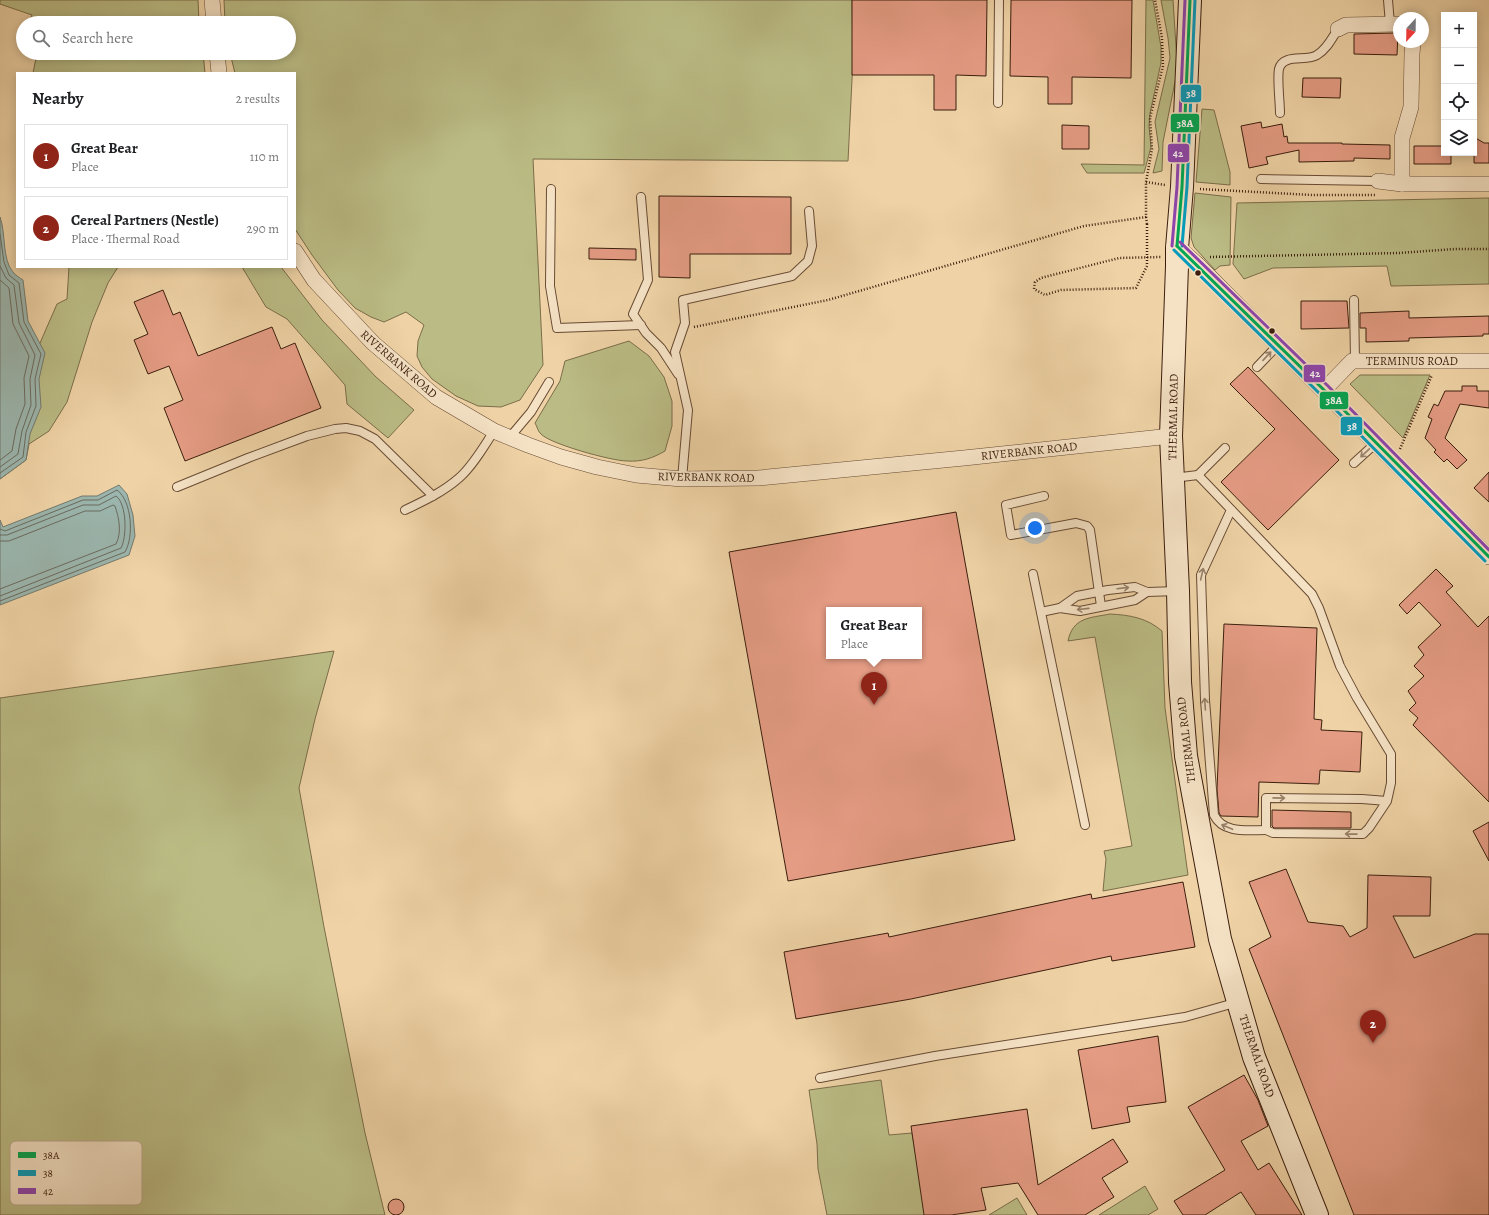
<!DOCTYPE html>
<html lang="en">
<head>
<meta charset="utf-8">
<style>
  :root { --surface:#fff; --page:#f2f2f2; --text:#202124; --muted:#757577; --line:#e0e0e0; --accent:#8f2418 }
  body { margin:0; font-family:Alegreya,serif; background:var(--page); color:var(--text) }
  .controls { position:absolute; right:12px; top:12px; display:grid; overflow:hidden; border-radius:0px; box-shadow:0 2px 10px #0003 }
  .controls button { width:36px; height:36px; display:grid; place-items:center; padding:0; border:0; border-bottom:1px solid var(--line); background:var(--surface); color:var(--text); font:20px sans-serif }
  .compass { position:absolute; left:1393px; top:12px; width:36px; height:36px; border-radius:50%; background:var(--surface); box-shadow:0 2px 10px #0003; rotate:202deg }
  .you { position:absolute; left:1035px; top:528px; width:14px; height:14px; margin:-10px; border:3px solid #fff; border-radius:50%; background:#1a73e8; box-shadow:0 0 0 6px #1a73e833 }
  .badge { display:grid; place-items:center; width:26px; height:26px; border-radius:50%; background:var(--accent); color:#fff; font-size:13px; font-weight:700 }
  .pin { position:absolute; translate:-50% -33px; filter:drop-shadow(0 1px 2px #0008) }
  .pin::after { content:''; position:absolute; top:21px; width:14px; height:12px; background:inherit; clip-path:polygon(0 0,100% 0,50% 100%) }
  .popup { position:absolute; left:826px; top:607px; width:96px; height:52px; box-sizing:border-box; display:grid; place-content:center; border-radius:0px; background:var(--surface); filter:drop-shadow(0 1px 3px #0005); font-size:13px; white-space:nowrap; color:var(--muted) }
  .popup b { font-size:15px; color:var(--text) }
  .popup::after { content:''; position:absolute; left:50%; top:100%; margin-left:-8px; border:8px solid transparent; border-top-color:var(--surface) }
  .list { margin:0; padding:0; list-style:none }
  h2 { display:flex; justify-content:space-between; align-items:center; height:52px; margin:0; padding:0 16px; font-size:17px }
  h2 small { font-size:13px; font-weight:400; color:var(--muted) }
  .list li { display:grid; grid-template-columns:26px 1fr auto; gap:12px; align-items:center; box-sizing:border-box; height:64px; margin:0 8px 8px; padding:0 8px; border:1px solid var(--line); border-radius:0px }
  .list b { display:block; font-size:15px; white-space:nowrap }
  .list p { margin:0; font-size:13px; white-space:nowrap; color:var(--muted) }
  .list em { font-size:13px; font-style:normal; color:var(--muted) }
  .icon { flex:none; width:22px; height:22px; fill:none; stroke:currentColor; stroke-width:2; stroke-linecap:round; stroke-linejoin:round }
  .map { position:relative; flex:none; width:1489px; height:1215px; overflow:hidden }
  .search { position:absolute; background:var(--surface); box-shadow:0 2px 10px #0003; left:16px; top:16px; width:280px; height:44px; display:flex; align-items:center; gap:10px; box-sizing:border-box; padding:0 14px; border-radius:22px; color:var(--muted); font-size:15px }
  .panel { position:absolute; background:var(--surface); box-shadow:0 2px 10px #0003; left:16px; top:72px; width:280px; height:196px; border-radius:0px }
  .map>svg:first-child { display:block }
</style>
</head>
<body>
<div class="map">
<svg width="1489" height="1215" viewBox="0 0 1489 1215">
  <rect width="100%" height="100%" fill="#efd3a6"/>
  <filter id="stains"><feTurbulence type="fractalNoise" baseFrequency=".005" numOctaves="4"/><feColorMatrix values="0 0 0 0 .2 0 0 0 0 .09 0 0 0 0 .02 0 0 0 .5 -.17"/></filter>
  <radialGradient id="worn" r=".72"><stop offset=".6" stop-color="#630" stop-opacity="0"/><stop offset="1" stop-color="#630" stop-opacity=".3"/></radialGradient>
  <g fill="#bbbc85" stroke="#7b6d49">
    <path d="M0 0H198L199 23H28L32 15 0 4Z"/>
    <path d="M224 0H852L853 59 848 161 533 159 543 365 520 400 501 407 478 406 456 396 432 379 422 367 417 356 418 341 424 325 406 312 384 322 371 317 355 308 338 290 312 255 295 229V73H235L230 53H289V23H225Z"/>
    <path d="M1146 0H1153L1161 47V63L1150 113 1149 126 1151 147 1144 173H1087L1081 164 1144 165Z"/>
    <path d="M1161 0H1173L1177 62 1176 77 1163 142 1162 171 1153 173 1159 149 1155 122 1170 58 1168 38Z"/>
    <path d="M37 53H203L205 73H33Z"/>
    <path d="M1202 109 1214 110 1230 172V185L1196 182Z"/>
    <path d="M1195 193 1231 197 1230 265 1220 266 1215 270 1194 247 1191 238Z"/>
    <path d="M1489 198V284L1391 286 1387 266 1273 268 1244 279 1233 264 1237 203Z"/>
    <path d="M69 267H118L108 283 92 322 67 402 49 431 29 444 26 460 0 479V304L33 359 57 304 67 299Z"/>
    <path d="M242 267H281L322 320 376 377 414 410 388 438 347 404 345 385 287 319 266 307Z"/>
    <path d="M629 341 649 356 664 377 672 401V426L665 451C653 458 642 462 627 461 612 461 550 444 541 434 538 432 537 426 535 423L560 381 565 361Z"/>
    <path d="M1360 375H1430L1403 438 1350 384Z"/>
    <path d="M1110 614C1130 615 1147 618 1162 631L1165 708 1188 875 1103 891 1106 859 1104 851 1132 846 1095 637 1068 641C1073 617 1090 618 1110 614Z"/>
    <path d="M334 651 315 719 299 788 324 927 365 1133 385 1215H0V698Z"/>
    <path d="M881 1080 889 1135 912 1133 926 1215H827L818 1169 817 1144 809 1090Z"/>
    <path d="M1145 1186 1158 1209 1148 1215H1099Z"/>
    <path d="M1017 1198 1027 1215H989Z"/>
  </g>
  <g fill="#9bb6ae" stroke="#75796e">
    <path d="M0 217C6 233 2 260 13 272 15 275 20 278 23 280L28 321 45 353 39 379 41 407 30 434 26 460 0 479Z"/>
    <path d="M119 485 127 494 133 515 135 536 129 555 0 605V520L3 527 82 496H97Z"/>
  </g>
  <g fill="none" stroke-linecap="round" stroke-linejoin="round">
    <g stroke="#6b6a5e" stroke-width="1">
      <path d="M0 234 4 262 9 275 19 283 24 322 41 354 35 379 36 406 26 432 23 457 0 473"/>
      <path d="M0 266 6 278 14 285 19 323 35 355 30 379 31 405 22 431 18 454 0 467"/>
      <path d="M0 280 9 288 13 324 29 356 24 378 25 404 16 429 12 451 0 460"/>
      <path d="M0 529 5 531 83 500H98L117 490C132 501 134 537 125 552L0 601"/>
      <path d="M0 535H7L83 505H99L116 496C127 504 127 537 121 548L0 596"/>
      <path d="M0 541H9L85 511H100L113 505 115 506C119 518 122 532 116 544L0 589"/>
    </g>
  </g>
  <g fill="#e59c84" stroke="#3b1e0d" fill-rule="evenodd">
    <path d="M852 0H987L986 76 956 75V110H934V75H852Z"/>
    <path d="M1011 0H1132L1131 78 1072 77V104H1048V77L1010 76Z"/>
    <path d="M1394 33H1398L1397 55 1354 54V34Z"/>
    <path d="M1303 78H1341L1340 98 1302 97Z"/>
    <path d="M1261 122 1262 128 1282 124 1284 137 1287 136 1288 143H1342V144L1390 145V159L1354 158V161L1299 162V150L1266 157 1268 164 1249 168 1241 126Z"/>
    <path d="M1062 125 1089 126V149H1062Z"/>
    <path d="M1474 137 1484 143H1489V163H1474Z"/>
    <path d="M1414 146H1444V153H1451V164H1414Z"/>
    <path d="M659 196 791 197V254H690V278L659 277Z"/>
    <path d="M589 248 636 249V260L589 259Z"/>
    <path d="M163 290 173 315 180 312 198 356 272 327 281 349 295 343 321 408 185 461 164 408 183 400 169 366 148 374 134 340 148 334 134 302Z"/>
    <path d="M1301 301H1347L1349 328 1301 329Z"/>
    <path d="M1409 311V318L1489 316V334H1483V336L1409 338V341L1366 342V328H1360V313Z"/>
    <path d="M1248 367 1339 460 1268 530 1221 482 1275 429 1230 384Z"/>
    <path d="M1462 386H1477V391H1489V408L1460 404 1445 438 1467 460 1457 469 1447 459 1444 462 1434 452 1436 450 1425 438 1432 419 1428 417 1434 404 1438 406 1445 391H1462Z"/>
    <path d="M1489 472V502L1474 488Z"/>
    <path d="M956 512 1015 840 788 881 729 552ZM829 610H919V656H829Z"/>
    <path d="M1436 569 1453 586 1446 592 1478 627 1489 616V802L1413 725 1418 718 1409 710 1416 703 1408 691 1424 676 1414 666 1424 655 1418 647 1441 625 1419 602 1407 614 1399 605Z"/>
    <path d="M1224 624 1317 628 1314 719 1322 720 1321 730 1362 732 1360 772 1320 770 1319 784 1259 782 1258 817 1221 816 1219 813 1217 789Z"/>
    <path d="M1272 810 1351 812V828H1274L1272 826Z"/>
    <path d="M1489 822V861L1473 831Z"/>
    <path d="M1286 869 1308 922 1343 926 1350 937 1367 928 1368 875 1431 877 1430 916H1393L1414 958 1475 934H1489V1215H1354L1249 949 1271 937 1249 882Z"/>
    <path d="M1183 882 1195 947 1112 961 1111 956 911 999 796 1019 784 952 888 933 889 937 1091 894 1092 899Z"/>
    <path d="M1158 1036 1166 1102 1127 1107 1130 1122 1092 1129 1078 1050Z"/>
    <path d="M1244 1075 1258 1100 1268 1126 1241 1141 1258 1170 1269 1163 1302 1215H1256L1241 1192 1205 1215H1183L1174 1201 1225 1170 1188 1107Z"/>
    <path d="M1027 1109 1038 1185 1113 1139 1128 1162 1102 1178 1114 1197 1085 1215H1038L1018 1183 981 1188 986 1210 951 1215H924L911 1126Z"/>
    <circle cx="396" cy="1207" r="8"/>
  </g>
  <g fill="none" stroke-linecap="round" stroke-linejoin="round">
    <g stroke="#684b33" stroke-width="10">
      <g id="lane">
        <path d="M1388 0 1390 24"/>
        <path d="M998 103 999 0"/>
        <path d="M1280 113C1280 102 1277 79 1279 69 1283 53 1306 62 1317 55 1327 49 1332 38 1338 29"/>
        <path d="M1261 179 1378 181"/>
        <path d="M551 189 550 286 557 328 641 325"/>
        <path d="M641 197 648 280 633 314 646 333 661 348 678 374"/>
        <path d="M1354 300 1355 361"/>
        <path d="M1257 367 1278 345"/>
        <path d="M510 437 531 412 549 382"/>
        <path d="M1354 463 1376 443"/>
        <path d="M1198 475 1225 448"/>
        <path d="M1173 478 1198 475 1312 594 1319 608 1340 666 1357 698 1391 754V783L1387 801 1369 828 1363 834 1273 833 1266 830V798L1362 799 1387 801"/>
        <path d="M682 479 688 410 675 352 685 323 683 300 792 276 808 261 812 246 809 211"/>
        <path d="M177 487 248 458 307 436 335 429 346 428 360 431 375 439 433 496"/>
        <path d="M1044 496 1006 505 1011 535 1076 523 1087 526 1090 530 1101 606"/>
        <path d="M405 510C424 501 443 492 459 478 473 466 484 446 494 431"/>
        <path d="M1231 510 1201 575 1205 700 1214 815C1223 834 1248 830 1266 830"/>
        <path d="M1033 574 1085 825"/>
        <path d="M1060 608 1077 596 1108 590 1135 587 1147 592 1178 591"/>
        <path d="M1041 612 1060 608 1080 611 1135 600 1147 592"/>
        <path d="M820 1078 935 1056 1185 1017 1238 1002"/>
      </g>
    </g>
    <g stroke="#684b33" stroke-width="16">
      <g id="street">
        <path d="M212 0 214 23"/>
        <path d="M1338 29 1346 25 1399 24"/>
        <path d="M217 53 219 73"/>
        <path d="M1378 181 1402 184H1489"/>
        <path d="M1402 184V138L1411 107 1412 54 1413 42"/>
        <path d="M295 251 314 280 373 343 436 397 494 431 528 445 561 457 597 467 636 475 682 479 758 478 964 458 1171 436"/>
        <path d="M1198 265 1489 557"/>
        <path d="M1324 390 1352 361H1489"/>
      </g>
    </g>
    <g stroke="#3b1e0d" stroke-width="24">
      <g id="secondary">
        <path d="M1177 248 1182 187 1190 0"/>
        <path d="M1177 266 1171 436 1178 591 1180 682 1186 756 1220 939 1254 1057 1317 1215"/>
      </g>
    </g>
    <g stroke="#3b1e0d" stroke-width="2.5" stroke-dasharray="1 2" stroke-linecap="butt">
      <path d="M1146 182 1165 185"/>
      <path d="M1200 189 1312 195H1375"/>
      <path d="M1146 217 1147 224"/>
      <path d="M1210 257 1399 253 1455 249H1489"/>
      <path d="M1147 266 1136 288 1061 290 1045 295 1034 289 1035 282 1041 278 1119 258 1161 257"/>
      <path d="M694 327 828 300 1084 226 1146 217V182L1152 149 1150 118 1163 66 1162 38 1155 0"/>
      <path d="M1400 449 1432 375"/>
    </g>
    <use href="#lane" stroke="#f5e2c5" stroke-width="8"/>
    <use href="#street" stroke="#f5e2c5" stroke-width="15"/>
    <use href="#secondary" stroke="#f5e2c5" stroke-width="22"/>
    <g stroke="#684b33" stroke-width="16" stroke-linecap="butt">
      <path id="street-bridge" d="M1180 249 1198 265"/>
    </g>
    <g stroke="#3b1e0d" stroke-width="24" stroke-linecap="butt">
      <path id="secondary-bridge" d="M1177 266V248"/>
    </g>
    <path stroke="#3b1e0d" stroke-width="2.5" stroke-dasharray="1 2" stroke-linecap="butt" d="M1147 224V266"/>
    <use href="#street-bridge" stroke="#f5e2c5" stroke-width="15"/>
    <use href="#secondary-bridge" stroke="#f5e2c5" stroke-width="22"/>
    <g stroke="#f5e2c5" stroke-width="6">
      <g id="bus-1">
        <path d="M1177 246 1324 390 1489 557"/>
        <path d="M1177 246 1182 187 1190 0"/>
      </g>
    </g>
    <g stroke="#f5e2c5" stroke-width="6">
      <g id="bus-2">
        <path d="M1182 246 1187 187 1195 0"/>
        <path d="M1174 250 1320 394 1485 561"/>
      </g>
    </g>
    <g stroke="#f5e2c5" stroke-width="6">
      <g id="bus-3">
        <path d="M1180 242 1328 386 1489 550"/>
        <path d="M1172 246 1177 187 1185 0"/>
      </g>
    </g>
    <use href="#bus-1" stroke="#00a651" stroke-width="3"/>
    <use href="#bus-2" stroke="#069bbb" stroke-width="3"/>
    <use href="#bus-3" stroke="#8e44ad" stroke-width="3"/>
  </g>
  <defs><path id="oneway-shaft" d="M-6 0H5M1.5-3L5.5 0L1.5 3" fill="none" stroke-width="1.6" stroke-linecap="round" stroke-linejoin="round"/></defs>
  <g stroke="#988069">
    <use href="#oneway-shaft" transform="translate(1267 356) rotate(-47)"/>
    <use href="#oneway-shaft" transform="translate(1365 453) rotate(137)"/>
    <use href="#oneway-shaft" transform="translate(1202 574) rotate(-77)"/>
    <use href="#oneway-shaft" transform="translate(1123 588) rotate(-7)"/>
    <use href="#oneway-shaft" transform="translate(1083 609) rotate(174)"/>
    <use href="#oneway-shaft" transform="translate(1205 704) rotate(-94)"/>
    <use href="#oneway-shaft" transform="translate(1279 798) rotate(1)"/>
    <use href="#oneway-shaft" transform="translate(1227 827) rotate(-157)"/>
    <use href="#oneway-shaft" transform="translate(1351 834) rotate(-179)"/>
  </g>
  <g fill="#3b1e0d" stroke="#f5e2c5" stroke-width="1.5">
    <circle cx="1198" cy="273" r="3.5"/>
    <circle cx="1272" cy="331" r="3.5"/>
  </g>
  <g text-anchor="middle" stroke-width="3" stroke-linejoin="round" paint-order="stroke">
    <g font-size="12" fill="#3b1e0d" stroke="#f5e2c5">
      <text x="1412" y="365">TERMINUS ROAD</text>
      <text transform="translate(399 364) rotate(41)" y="4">RIVERBANK ROAD</text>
      <text transform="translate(1173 417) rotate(-89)" y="4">THERMAL ROAD</text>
      <text transform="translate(1029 451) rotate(-6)" y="4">RIVERBANK ROAD</text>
      <text transform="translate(706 477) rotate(1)" y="4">RIVERBANK ROAD</text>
      <text transform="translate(1186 740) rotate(-97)" y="4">THERMAL ROAD</text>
      <text transform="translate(1257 1056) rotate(71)" y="4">THERMAL ROAD</text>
    </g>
  </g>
  <rect x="10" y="1141" width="132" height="64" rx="6" fill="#f5e2c5" stroke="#bda78e" stroke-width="1"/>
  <rect x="18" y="1152" width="18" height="6" fill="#00a651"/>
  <rect x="18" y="1170" width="18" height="6" fill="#069bbb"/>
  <rect x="18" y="1188" width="18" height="6" fill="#8e44ad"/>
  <g font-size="11" fill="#3b1e0d">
    <text x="43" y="1159">38A</text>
    <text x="43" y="1177">38</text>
    <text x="43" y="1195">42</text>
  </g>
  <g stroke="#f5e2c5" stroke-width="1.5">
    <rect x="1180" y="84" width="22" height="19" rx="4" fill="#069bbb"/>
    <rect x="1170" y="113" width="30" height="20" rx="4" fill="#00a651"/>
    <rect x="1167" y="143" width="23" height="20" rx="4" fill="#8e44ad"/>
    <rect x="1303" y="364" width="23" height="19" rx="4" fill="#8e44ad"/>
    <rect x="1319" y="391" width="30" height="19" rx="4" fill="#00a651"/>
    <rect x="1340" y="416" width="23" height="20" rx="4" fill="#069bbb"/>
  </g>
  <g font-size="11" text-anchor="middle" font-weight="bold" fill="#fff">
    <text x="1191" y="97">38</text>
    <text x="1185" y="127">38A</text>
    <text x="1178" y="157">42</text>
    <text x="1315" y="377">42</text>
    <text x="1334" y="404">38A</text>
    <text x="1352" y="430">38</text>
  </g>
  <rect width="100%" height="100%" filter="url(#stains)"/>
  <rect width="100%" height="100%" fill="url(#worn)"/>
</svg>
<div class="controls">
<button>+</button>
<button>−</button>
<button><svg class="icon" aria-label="locate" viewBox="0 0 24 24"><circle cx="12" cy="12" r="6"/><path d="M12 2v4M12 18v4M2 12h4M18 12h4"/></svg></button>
<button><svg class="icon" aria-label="layers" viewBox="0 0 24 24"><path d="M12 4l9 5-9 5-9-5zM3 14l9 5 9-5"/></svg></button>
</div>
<svg class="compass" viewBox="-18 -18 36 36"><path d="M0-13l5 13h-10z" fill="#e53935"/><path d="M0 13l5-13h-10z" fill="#757577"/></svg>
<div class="you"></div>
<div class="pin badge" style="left:874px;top:705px">1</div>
<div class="popup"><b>Great Bear</b>Place</div>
<div class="pin badge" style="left:1373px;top:1043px">2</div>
<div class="search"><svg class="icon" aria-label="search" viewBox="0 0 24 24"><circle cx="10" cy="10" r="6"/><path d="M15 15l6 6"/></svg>Search here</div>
<section class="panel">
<h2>Nearby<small>2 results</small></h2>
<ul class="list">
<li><span class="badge">1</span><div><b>Great Bear</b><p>Place</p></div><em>110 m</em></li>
<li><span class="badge">2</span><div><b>Cereal Partners (Nestle)</b><p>Place · Thermal Road</p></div><em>290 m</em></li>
</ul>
</section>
</div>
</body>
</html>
